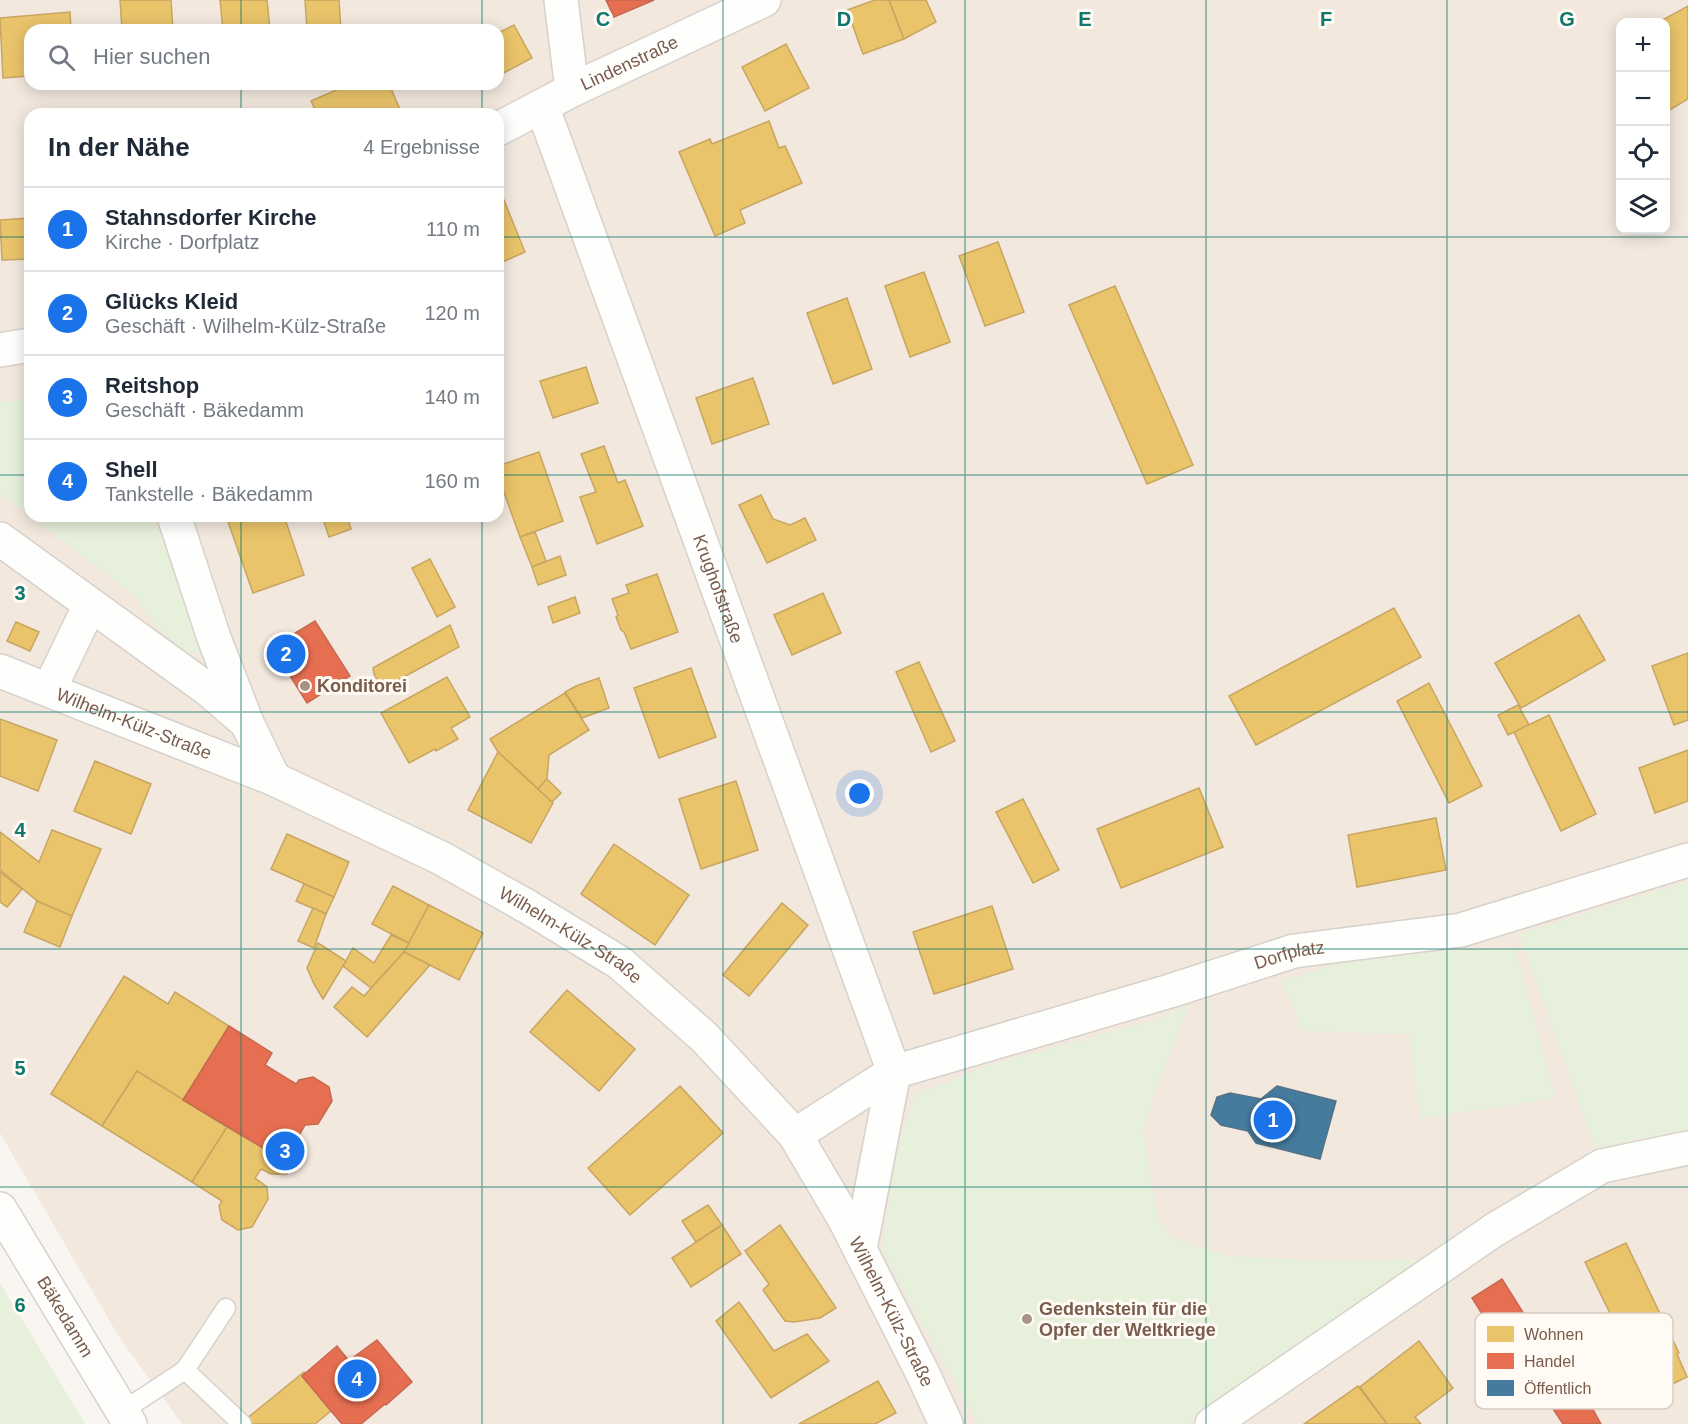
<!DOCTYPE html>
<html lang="de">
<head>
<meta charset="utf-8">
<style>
  :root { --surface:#fff; --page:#f6f6f7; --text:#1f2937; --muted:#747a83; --line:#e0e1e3; --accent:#1a73e8 }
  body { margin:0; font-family:Helvetica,sans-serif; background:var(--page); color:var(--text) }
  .controls { position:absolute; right:18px; top:18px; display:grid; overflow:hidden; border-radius:12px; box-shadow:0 3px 15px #0003 }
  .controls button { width:54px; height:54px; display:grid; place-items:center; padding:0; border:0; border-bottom:2px solid var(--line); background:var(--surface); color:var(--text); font:30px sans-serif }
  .you { position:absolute; left:860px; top:794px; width:21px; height:21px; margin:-15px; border:4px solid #fff; border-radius:50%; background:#1a73e8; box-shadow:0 0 0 9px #1a73e833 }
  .badge { display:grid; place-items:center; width:39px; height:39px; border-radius:50%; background:var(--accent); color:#fff; font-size:20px; font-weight:700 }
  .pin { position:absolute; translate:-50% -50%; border:3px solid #fff; box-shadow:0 2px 6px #0006 }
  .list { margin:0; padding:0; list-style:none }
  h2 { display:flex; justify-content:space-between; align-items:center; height:78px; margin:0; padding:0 24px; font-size:26px }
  h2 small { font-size:20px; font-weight:400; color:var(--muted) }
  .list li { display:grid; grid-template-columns:39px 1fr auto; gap:18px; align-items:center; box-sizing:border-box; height:84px; padding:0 24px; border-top:2px solid var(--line) }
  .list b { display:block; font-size:22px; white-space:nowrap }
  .list p { margin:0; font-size:20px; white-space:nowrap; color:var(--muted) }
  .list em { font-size:20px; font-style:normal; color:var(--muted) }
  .icon { flex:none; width:33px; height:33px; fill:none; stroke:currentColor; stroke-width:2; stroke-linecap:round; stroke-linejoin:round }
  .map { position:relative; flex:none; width:1688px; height:1424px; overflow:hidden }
  .search { position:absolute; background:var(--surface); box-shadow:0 3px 15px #0003; left:24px; top:24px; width:480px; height:66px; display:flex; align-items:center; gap:15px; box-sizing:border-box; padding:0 21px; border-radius:18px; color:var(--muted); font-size:22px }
  .panel { position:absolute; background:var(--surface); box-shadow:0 3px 15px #0003; left:24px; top:108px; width:480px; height:414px; border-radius:18px }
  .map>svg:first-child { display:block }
</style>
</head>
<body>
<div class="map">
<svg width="1688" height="1424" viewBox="0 0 1688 1424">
  <rect width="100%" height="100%" fill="#f9f5f0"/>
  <path fill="#f2e8de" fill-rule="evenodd" d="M0 0H1688V1424H182L119 1337 0 1133ZM1620 22H1666V230H1620ZM30 30H498V84H30ZM30 114H498V516H30Z"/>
  <g fill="#e7f0db">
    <path d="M30 393V516H153L205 648 198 654 184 650 162 633 133 595 0 493V402L19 400Z"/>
    <path d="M1688 881V1129L1595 1148 1519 934Z"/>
    <path d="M1515 948 1556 1098 1420 1119 1409 1034 1303 1031 1281 981 1368 955Z"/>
    <path d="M1189 1004 1157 1086 1143 1131 1158 1218 1173 1238 1229 1256 1331 1261 1422 1259 1188 1424H978L882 1252 893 1172 902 1133 915 1095 992 1064 1163 1018Z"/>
    <path d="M0 1283 85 1424H0Z"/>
  </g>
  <g fill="#e9c46a" stroke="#c8a561" stroke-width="1.5">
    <path d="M120 0H171L173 30H122Z"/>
    <path d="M220 0H267L270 30H223Z"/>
    <path d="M305 0H339L341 30H307Z"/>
    <path d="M875 0H889L904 39 863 54 847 10Z"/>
    <path d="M889 0H926L936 22 904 39Z"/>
    <path d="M1688 6V99L1668 111 1666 107V22H1659Z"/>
    <path d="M70 12 71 30H30V76L3 78 0 18Z"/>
    <path d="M514 25 532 58 498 76V33Z"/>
    <path d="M786 44 809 88 765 111 742 67Z"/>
    <path d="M350 84H389L402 114H317L311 101Z"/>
    <path d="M769 121 779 148 785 146 802 183 740 210 745 223 715 236 679 152 710 139 712 144Z"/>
    <path d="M499 188 525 252 498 264V189Z"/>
    <path d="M30 218V259L2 260 0 220Z"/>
    <path d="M998 242 1024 312 985 326 959 256Z"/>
    <path d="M924 272 950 342 910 357 885 286Z"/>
    <path d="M1115 286 1193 465 1147 484 1069 305Z"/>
    <path d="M847 298 872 369 833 384 807 313Z"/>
    <path d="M586 367 598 403 553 418 540 381Z"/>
    <path d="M753 378 769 424 712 444 696 398Z"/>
    <path d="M604 446 618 483 625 480 643 526 597 544 580 497 596 492 581 454Z"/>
    <path d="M539 452 563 521 520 537 498 476V466Z"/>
    <path d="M761 495 773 519 790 525 805 518 816 540 767 563 739 505Z"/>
    <path d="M226 516H284L304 575 253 593Z"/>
    <path d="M322 516H347L351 529 329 537Z"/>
    <path d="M535 532 546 561 532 567 520 537Z"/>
    <path d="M560 556 566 575 538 585 532 567Z"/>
    <path d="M430 559 455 607 437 617 412 568Z"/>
    <path d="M657 574 678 632 631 649 624 632 621 630 616 617 618 615 612 599 629 593 626 585Z"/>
    <path d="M823 593 841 633 792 655 774 615Z"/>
    <path d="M575 597 580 613 553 623 548 607Z"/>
    <path d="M1394 608 1421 657 1256 745 1229 696Z"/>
    <path d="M1579 615 1605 660 1521 708 1495 663Z"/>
    <path d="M16 622 39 632 30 651 7 641Z"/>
    <path d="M450 625 459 647 382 689 374 674 373 668Z"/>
    <path d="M1688 653V720L1674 725 1652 666Z"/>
    <path d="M919 662 955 741 931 752 896 672Z"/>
    <path d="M691 668 716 737 659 758 634 688Z"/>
    <path d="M447 677 470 717 451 728 458 739 436 751 435 749 409 763 381 713Z"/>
    <path d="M599 678 609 708 582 718 565 692 576 686Z"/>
    <path d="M1429 683 1482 786 1449 803 1397 701Z"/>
    <path d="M565 693 589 730 549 755 547 779 538 789 498 752 490 739Z"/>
    <path d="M1518 705 1529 725 1508 735 1498 715Z"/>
    <path d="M1549 715 1596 814 1561 831 1514 732Z"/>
    <path d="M0 719 57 740 38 791 0 776Z"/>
    <path d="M1688 750V801L1655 813 1639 768Z"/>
    <path d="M498 752 553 803 531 843 468 810Z"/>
    <path d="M95 761 151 784 131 834 74 811Z"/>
    <path d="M547 779 561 793 552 802 538 789Z"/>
    <path d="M736 781 758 850 701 869 679 799Z"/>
    <path d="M1199 788 1223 847 1121 888 1097 829Z"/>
    <path d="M1023 799 1059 870 1033 883 996 812Z"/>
    <path d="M1436 818 1446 870 1357 887 1348 835Z"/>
    <path d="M52 830 101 849 72 916 41 904 0 870V832L39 862Z"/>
    <path d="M287 834 349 862 334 897 271 869Z"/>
    <path d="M614 844 689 895 655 945 581 894Z"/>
    <path d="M0 872 22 889 7 907 0 902Z"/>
    <path d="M304 884 334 897 326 914 296 901Z"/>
    <path d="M393 886 429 905 409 943 372 924Z"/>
    <path d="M37 901 72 916 60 947 24 932Z"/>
    <path d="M782 903 808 925 749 996 723 975Z"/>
    <path d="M429 905 483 933 459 980 404 952Z"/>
    <path d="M992 906 1013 969 934 994 913 932Z"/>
    <path d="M313 908 326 914 314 948 298 941Z"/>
    <path d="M391 935 409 943 404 952 371 988 343 966 353 948 374 963Z"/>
    <path d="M318 943 346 961 323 999 314 984 307 968Z"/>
    <path d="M404 952 430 965 367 1037 334 1007 352 987 364 996Z"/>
    <path d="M124 976 168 1004 175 992 229 1026 183 1100 137 1071 102 1126 51 1094Z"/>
    <path d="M567 990 635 1049 599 1091 530 1032Z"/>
    <path d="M137 1071 227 1127 192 1182 102 1126Z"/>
    <path d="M680 1086 723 1133 630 1215 588 1168Z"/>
    <path d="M227 1127 292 1165 287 1174H271L261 1169 255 1178 267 1187 268 1199 252 1227 238 1230 222 1220 219 1206 222 1201 192 1182Z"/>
    <path d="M708 1205 722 1225 696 1242 682 1221Z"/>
    <path d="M722 1225 741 1254 691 1287 672 1258Z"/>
    <path d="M780 1225 836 1308 820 1318 794 1322 785 1321 763 1290 769 1284 745 1251Z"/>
    <path d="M1626 1243 1679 1353 1677 1354 1687 1377 1660 1390 1650 1367 1639 1373 1585 1262Z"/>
    <path d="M739 1302 774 1351 807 1334 829 1361 771 1398 716 1321Z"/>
    <path d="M1419 1341 1453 1388 1415 1417 1421 1424H1387L1360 1387Z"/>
    <path d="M304 1372 305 1373 302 1376 331 1411 315 1424H240Z"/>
    <path d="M878 1381 896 1413 875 1424H799Z"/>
    <path d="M1358 1386 1387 1424H1304Z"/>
  </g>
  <g fill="#e76f51" stroke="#c66950" stroke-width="1.5">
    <path d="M606 0H654L614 17Z"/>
    <path d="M315 621 350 676 307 703 272 647Z"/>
    <path d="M229 1026 272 1053 265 1065 296 1084 299 1080 313 1077 329 1087 332 1101 318 1124 305 1125 295 1143 296 1156 292 1165 183 1100Z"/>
    <path d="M1502 1279 1568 1384 1576 1379 1601 1424H1563L1546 1398 1538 1403 1472 1298Z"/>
    <path d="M377 1340 412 1382 386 1405 385 1404 361 1424H342L302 1376 337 1346 350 1362V1360Z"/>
  </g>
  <path fill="#457b9d" stroke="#557285" stroke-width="1.5" d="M1277 1086 1336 1101 1320 1159 1256 1143 1248 1131 1221 1125 1211 1115 1217 1097 1230 1093 1261 1099Z"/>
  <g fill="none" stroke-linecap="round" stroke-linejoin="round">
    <g stroke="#d7d1cb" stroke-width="21">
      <g id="lane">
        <path d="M185 1370 226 1308"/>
        <path d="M121 1412 185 1370 242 1424"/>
      </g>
    </g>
    <g stroke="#d7d1cb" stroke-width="36">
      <g id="street">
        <path d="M561 0 572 90"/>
        <path id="s1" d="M542 106 894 1072"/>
        <path d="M174 516 214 638 247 723 274 779"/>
        <path d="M0 539 210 691 247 723"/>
        <path id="s2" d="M0 671 274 779 441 858 528 907 620 963 704 1037 795 1135 844 1218 922 1372 946 1424"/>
        <path d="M49 690 90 605"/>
        <path id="s3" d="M795 1135 894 1072 1170 991 1294 951 1461 930 1688 860"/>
        <path d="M860 1249 894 1072"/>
        <path d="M1212 1424 1494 1230 1602 1166 1688 1148"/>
      </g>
    </g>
    <g stroke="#d9d2cb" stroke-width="36">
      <g id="secondary">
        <path id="s4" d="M498 129 572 90 764 0"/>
        <path d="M0 350 30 345"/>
        <path id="s5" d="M0 1209 130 1424"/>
      </g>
    </g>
    <use href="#lane" stroke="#fefefd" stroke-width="18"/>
    <use href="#street" stroke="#fefefd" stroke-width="33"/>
    <use href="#secondary" stroke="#fefefd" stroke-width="33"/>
  </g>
  <path fill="none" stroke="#0f766e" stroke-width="1.5" stroke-opacity="0.55" d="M241 0V30M482 0V30M723 0V1424M965 0V1424M1206 0V1424M1447 0V1424M241 84V114M482 84V114M0 237H30M498 237H1688M0 475H30M498 475H1688M241 516V1424M482 516V1424M0 712H1688M0 949H1688M0 1187H1688"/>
  <g fill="#a69286" stroke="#fffaf3" stroke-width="2">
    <circle cx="305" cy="686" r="6"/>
    <circle cx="1027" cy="1319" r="6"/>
  </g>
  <g text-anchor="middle" stroke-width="6" stroke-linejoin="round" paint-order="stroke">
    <g font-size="18" fill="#7a5c4d" stroke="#fffaf3">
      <text dy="6" stroke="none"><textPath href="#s4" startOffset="147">Lindenstraße</textPath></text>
      <text dy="6" stroke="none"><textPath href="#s1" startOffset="514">Krughofstraße</textPath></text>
      <text dy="6" stroke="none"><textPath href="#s2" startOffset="144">Wilhelm-Külz-Straße</textPath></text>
      <text dy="6" stroke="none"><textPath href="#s2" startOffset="630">Wilhelm-Külz-Straße</textPath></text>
      <text dy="6" stroke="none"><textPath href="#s3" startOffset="530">Dorfplatz</textPath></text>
      <text dy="6" stroke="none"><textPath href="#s2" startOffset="1134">Wilhelm-Külz-Straße</textPath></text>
      <text dy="6" stroke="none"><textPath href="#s5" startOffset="126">Bäkedamm</textPath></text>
    </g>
    <g font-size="18" font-weight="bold" fill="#7a5c4d" stroke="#fffaf3" text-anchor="start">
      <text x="317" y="692">Konditorei</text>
      <text x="1039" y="1315">Gedenkstein für die<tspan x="1039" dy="21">Opfer der Weltkriege</tspan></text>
    </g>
  </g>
  <rect x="1475" y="1313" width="198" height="96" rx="9" fill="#fffaf3" stroke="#d7cbc1" stroke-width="1.5"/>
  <rect x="1487" y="1326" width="27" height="16" fill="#e9c46a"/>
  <rect x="1487" y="1353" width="27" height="16" fill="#e76f51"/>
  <rect x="1487" y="1380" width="27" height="16" fill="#457b9d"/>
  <g font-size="16" fill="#7a5c4d">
    <text x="1524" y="1340">Wohnen</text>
    <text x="1524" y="1367">Handel</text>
    <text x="1524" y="1394">Öffentlich</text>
  </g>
  <g font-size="20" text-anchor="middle" font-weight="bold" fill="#0f766e" stroke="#fffaf3" stroke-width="6" stroke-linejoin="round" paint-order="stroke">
    <text x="603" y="26">C</text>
    <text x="844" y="26">D</text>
    <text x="1085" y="26">E</text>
    <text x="1326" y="26">F</text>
    <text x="1567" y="26">G</text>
    <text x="20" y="600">3</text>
    <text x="20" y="837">4</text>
    <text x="20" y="1075">5</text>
    <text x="20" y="1312">6</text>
  </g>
</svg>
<div class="controls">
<button>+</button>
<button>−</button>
<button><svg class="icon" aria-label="locate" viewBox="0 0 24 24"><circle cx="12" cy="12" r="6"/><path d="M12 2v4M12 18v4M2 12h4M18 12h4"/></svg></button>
<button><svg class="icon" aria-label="layers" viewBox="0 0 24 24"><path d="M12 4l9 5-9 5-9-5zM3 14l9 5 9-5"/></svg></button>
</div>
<div class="you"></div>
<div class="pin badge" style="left:1273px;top:1120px">1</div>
<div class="pin badge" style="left:286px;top:654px">2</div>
<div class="pin badge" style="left:285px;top:1151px">3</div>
<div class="pin badge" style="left:357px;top:1379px">4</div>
<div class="search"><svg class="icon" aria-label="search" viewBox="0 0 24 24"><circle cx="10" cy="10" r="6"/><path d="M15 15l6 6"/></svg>Hier suchen</div>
<section class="panel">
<h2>In der Nähe<small>4 Ergebnisse</small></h2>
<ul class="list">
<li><span class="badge">1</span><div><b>Stahnsdorfer Kirche</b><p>Kirche · Dorfplatz</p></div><em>110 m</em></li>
<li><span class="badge">2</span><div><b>Glücks Kleid</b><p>Geschäft · Wilhelm-Külz-Straße</p></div><em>120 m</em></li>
<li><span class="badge">3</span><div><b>Reitshop</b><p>Geschäft · Bäkedamm</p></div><em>140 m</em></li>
<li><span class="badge">4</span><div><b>Shell</b><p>Tankstelle · Bäkedamm</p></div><em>160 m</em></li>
</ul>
</section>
</div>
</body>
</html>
